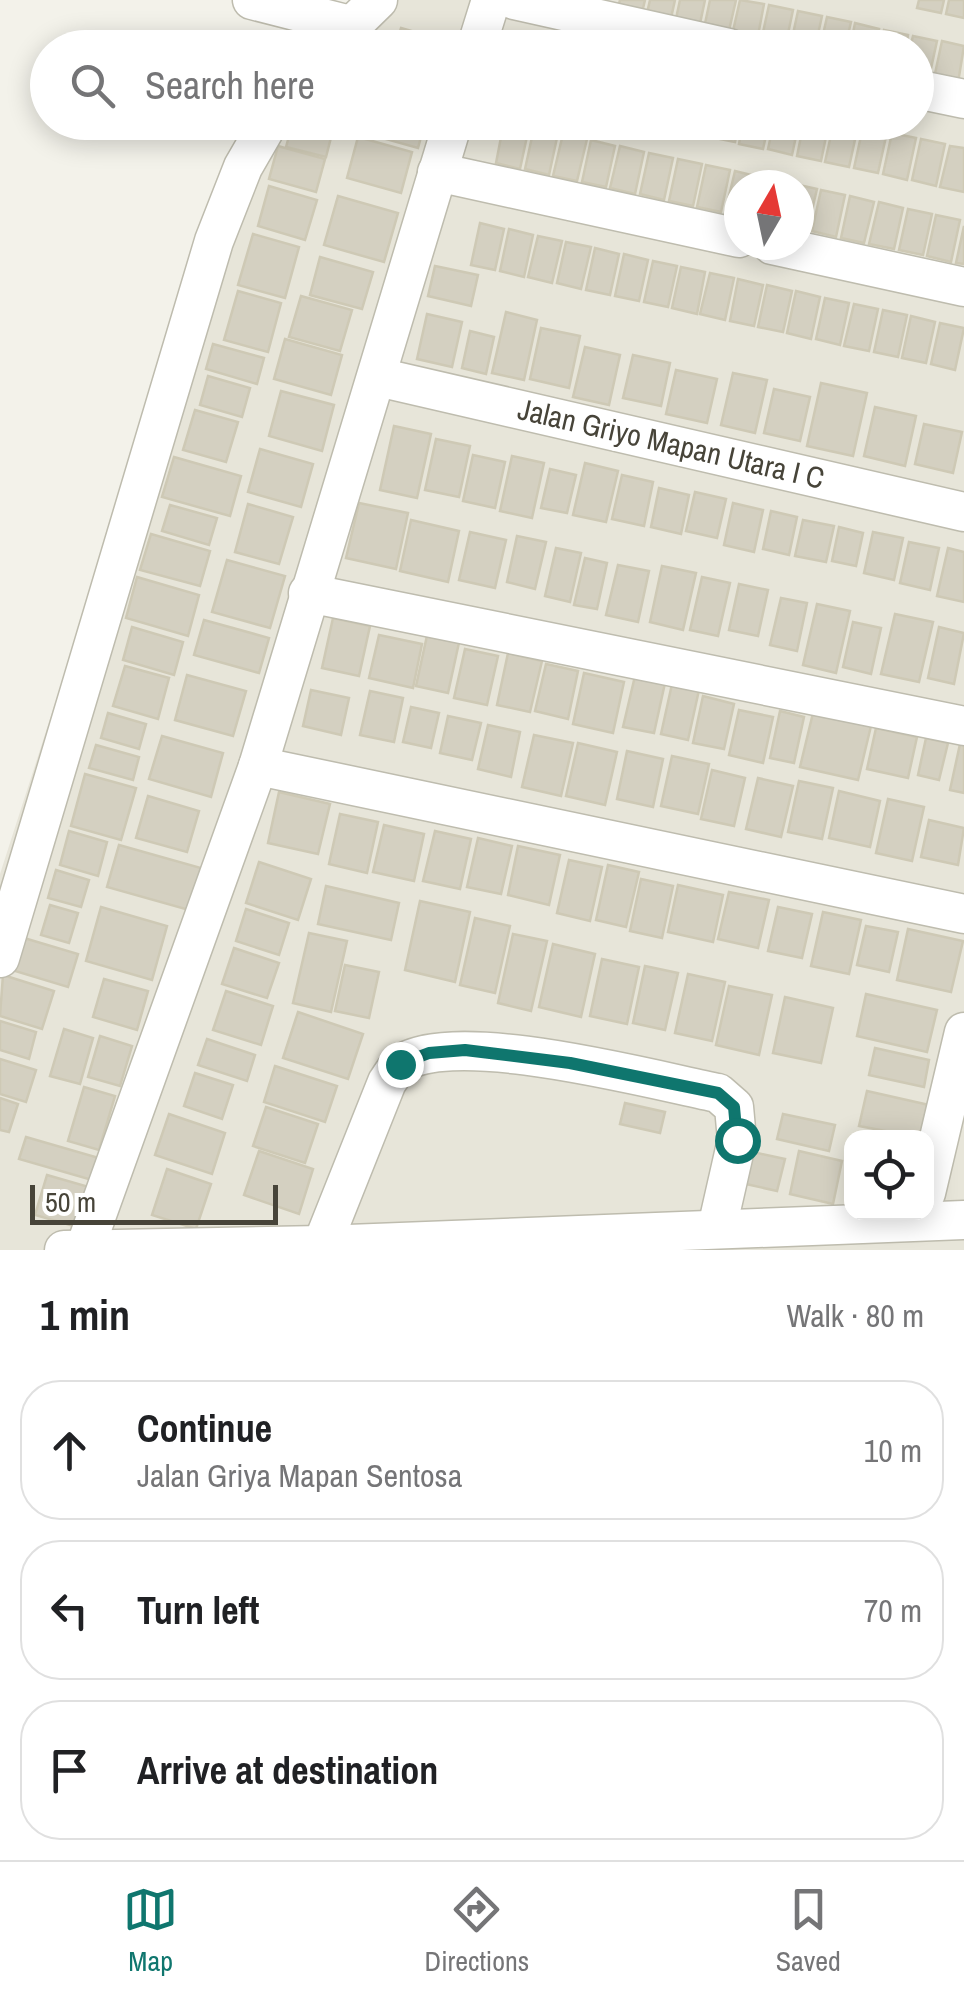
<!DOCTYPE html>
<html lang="en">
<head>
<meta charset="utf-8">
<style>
  :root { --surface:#fff; --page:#f2f2f2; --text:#202124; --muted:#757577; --line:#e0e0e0; --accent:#0f766e }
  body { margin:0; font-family:"Archivo Narrow",sans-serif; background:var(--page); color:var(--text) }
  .controls { position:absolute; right:30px; bottom:30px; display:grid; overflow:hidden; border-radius:20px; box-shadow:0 5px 25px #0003 }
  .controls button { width:90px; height:90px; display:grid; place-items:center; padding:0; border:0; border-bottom:2px solid var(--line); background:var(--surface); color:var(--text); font:50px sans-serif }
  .compass { position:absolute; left:724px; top:170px; width:90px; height:90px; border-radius:50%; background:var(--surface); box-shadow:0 5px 25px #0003; rotate:9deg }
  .scale { position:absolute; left:30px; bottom:25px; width:248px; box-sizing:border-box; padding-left:10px; border:5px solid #474439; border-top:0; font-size:28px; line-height:35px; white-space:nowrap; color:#474439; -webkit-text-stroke:8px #fff; paint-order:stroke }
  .stop { position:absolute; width:30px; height:30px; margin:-22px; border:8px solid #0f766e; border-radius:50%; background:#fff }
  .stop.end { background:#0f766e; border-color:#fff; box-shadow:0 2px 10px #0008 }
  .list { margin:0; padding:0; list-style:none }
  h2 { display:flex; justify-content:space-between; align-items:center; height:130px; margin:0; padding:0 40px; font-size:42px }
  h2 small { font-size:32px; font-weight:400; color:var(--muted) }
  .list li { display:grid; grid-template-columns:65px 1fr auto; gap:30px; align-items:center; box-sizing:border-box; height:140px; margin:0 20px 20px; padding:0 20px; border:2px solid var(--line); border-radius:40px }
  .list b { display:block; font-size:38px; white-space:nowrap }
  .list p { margin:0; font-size:32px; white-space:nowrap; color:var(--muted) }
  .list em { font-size:32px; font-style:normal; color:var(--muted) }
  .icon { flex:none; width:55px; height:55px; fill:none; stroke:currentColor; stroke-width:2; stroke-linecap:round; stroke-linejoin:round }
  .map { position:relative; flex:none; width:964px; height:1250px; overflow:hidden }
  .search { position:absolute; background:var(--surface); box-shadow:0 5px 25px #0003; left:30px; right:30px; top:30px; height:110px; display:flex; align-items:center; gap:25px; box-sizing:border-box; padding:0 35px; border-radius:55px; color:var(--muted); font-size:38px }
  .sheet { height:610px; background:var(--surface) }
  nav { display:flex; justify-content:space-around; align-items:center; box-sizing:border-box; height:140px; border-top:2px solid var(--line); background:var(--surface); font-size:28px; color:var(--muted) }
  nav a { display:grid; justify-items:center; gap:5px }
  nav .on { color:var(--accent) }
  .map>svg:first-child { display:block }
</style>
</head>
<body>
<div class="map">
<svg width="964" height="1250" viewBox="0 0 964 1250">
  <rect width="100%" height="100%" fill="#f3f2ea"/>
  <path fill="#e7e5d9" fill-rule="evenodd" d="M354 0H964V1250H0V874L242 123 916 122V48L303 47ZM739 185H799V245H739ZM852 1138H926V1212H852Z"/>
  <g fill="#d4d0c1" stroke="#cec9b5" stroke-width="2.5">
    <path d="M620 0H645L640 21 616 15Z"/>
    <path d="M650 0H675L669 27 645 22Z"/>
    <path d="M680 0H705L698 33 674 28Z"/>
    <path d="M710 0H736L727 39 703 33Z"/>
    <path d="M740 0 764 4 756 46 731 40Z"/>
    <path d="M919 0H944L941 13 917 8Z"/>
    <path d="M949 0H964V18L946 14Z"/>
    <path d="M769 5 793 10 785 48 760 46Z"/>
    <path d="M798 11 822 16 815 48H790Z"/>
    <path d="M827 17 851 22 845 48H820Z"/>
    <path d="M855 23 879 29 875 48H850Z"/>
    <path d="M401 28 457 44 456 48H395Z"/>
    <path d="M884 30 908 35 906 48H880Z"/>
    <path d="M913 36 937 41 928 82 916 80V48H910Z"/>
    <path d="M942 41 964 46 957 89 933 83Z"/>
    <path d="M293 122H335L326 157 286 147Z"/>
    <path d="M360 122H425L418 148 357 131Z"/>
    <path d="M504 122 529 127 520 169 496 163Z"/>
    <path d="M684 122H709L706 136 682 131Z"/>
    <path d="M713 122H739L735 142 710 137Z"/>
    <path d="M743 122H769L763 149 739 144Z"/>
    <path d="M774 122H799L792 155 768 149Z"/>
    <path d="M804 122H829L821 161 797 156Z"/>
    <path d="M834 122 858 126 849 167 825 162Z"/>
    <path d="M863 127 887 132 878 173 854 168Z"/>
    <path d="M534 128 558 133 549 175 525 169Z"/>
    <path d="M892 133 916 138 907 180 883 174Z"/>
    <path d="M563 134 587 139 577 181 553 176Z"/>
    <path d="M358 137 412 152 401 193 347 178Z"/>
    <path d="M921 139 945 144 936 186 912 180Z"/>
    <path d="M591 140 615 146 606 187 582 182Z"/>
    <path d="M278 146 325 159 316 192 269 179Z"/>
    <path d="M620 146 644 152 635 194 610 188Z"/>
    <path d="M950 146 964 148V192L940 187Z"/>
    <path d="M649 153 673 158 664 200 640 194Z"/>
    <path d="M678 159 702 164 693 206 669 201Z"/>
    <path d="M706 165 730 170 721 212 697 207Z"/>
    <path d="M735 171 759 177 757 185H739V216L725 213Z"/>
    <path d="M799 185 817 189 807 231 799 229Z"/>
    <path d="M269 186 317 200 305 240 258 226Z"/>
    <path d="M821 190 845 195 836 237 812 231Z"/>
    <path d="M338 196 398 213 384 262 324 245Z"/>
    <path d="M850 196 874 202 864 243 841 238Z"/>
    <path d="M879 202 903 208 894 249 869 244Z"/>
    <path d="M908 209 932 214 923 255 899 250Z"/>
    <path d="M936 215 960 220 951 262 927 256Z"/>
    <path d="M480 223 504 229 495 270 471 265Z"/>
    <path d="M964 226V264L956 263Z"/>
    <path d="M509 229 533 235 524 277 500 271Z"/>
    <path d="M253 234 299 247 285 298 238 285Z"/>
    <path d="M538 236 562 241 552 283 528 277Z"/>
    <path d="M566 242 591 247 581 289 557 283Z"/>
    <path d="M595 248 619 254 610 295 586 290Z"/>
    <path d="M624 254 648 260 639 301 615 296Z"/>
    <path d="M320 257 373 272 362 309 310 295Z"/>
    <path d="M653 261 677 266 668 307 644 302Z"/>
    <path d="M435 266 478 275 471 306 428 296Z"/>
    <path d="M681 267 705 272 697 314 672 308Z"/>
    <path d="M710 273 734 278 725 320 700 314Z"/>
    <path d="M738 279 763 285 754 326 730 321Z"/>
    <path d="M767 285 792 291 783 332 758 327Z"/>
    <path d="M238 291 281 303 268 352 224 340Z"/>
    <path d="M796 291 820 297 811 339 787 333Z"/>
    <path d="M301 296 352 310 340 351 289 337Z"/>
    <path d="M825 298 849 303 840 345 816 339Z"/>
    <path d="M854 304 878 309 869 351 844 346Z"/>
    <path d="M883 310 907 315 898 357 874 352Z"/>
    <path d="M506 312 537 320 524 380 492 373Z"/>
    <path d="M427 314 462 322 452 367 417 359Z"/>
    <path d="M911 316 935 322 926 363 902 358Z"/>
    <path d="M940 323 964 328 955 370 931 364Z"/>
    <path d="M541 328 580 336 569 388 530 379Z"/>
    <path d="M470 331 494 337 486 374 462 368Z"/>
    <path d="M285 339 342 355 331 395 274 379Z"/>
    <path d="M213 344 264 358 257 384 206 369Z"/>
    <path d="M585 347 620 355 609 405 573 397Z"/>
    <path d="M633 355 670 363 661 406 623 398Z"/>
    <path d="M676 370 717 379 707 423 666 414Z"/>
    <path d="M733 373 767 380 755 433 721 425Z"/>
    <path d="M208 376 250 388 242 417 200 405Z"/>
    <path d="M821 383 867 393 853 456 807 446Z"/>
    <path d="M774 389 810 397 800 441 764 433Z"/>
    <path d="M281 391 334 405 322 451 269 436Z"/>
    <path d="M875 407 916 416 905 466 864 456Z"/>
    <path d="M195 410 238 422 226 462 183 450Z"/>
    <path d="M924 424 962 432 953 473 915 464Z"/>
    <path d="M394 426 431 434 417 498 380 490Z"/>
    <path d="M436 439 470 446 459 497 425 490Z"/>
    <path d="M260 449 313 464 301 507 248 492Z"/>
    <path d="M473 455 505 462 495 508 463 501Z"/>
    <path d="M512 456 544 463 532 518 500 511Z"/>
    <path d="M174 457 241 476 230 516 162 497Z"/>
    <path d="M585 463 618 471 606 522 573 515Z"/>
    <path d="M550 469 576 475 567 513 541 508Z"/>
    <path d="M622 475 653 482 644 526 612 519Z"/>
    <path d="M659 488 689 495 681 534 651 527Z"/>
    <path d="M695 492 726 499 717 538 686 531Z"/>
    <path d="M359 503 408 513 396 569 346 558Z"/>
    <path d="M733 503 763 510 754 552 724 545Z"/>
    <path d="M248 504 293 517 279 564 235 552Z"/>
    <path d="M170 505 217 518 209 545 162 531Z"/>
    <path d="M771 511 797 517 789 555 763 549Z"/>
    <path d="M411 520 459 531 448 582 400 571Z"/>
    <path d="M803 520 834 526 826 562 795 556Z"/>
    <path d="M839 527 863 533 856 566 832 561Z"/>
    <path d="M470 532 506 540 495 588 459 580Z"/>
    <path d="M873 532 903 538 894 580 864 573Z"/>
    <path d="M151 534 210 551 200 586 140 570Z"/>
    <path d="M517 536 546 542 535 589 507 582Z"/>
    <path d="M909 542 939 548 930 590 900 583Z"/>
    <path d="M556 548 581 553 570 602 545 596Z"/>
    <path d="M948 548 964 552V602L937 596Z"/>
    <path d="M585 558 607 563 597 609 574 605Z"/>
    <path d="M227 560 285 576 270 628 212 612Z"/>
    <path d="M618 565 649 571 638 622 606 615Z"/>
    <path d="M662 566 696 573 683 630 650 622Z"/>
    <path d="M137 577 199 595 188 636 126 618Z"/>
    <path d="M702 577 730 583 718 636 690 630Z"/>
    <path d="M739 584 768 590 758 636 729 630Z"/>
    <path d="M781 598 807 603 797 651 770 645Z"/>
    <path d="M817 604 850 611 836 673 803 665Z"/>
    <path d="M895 614 933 622 919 682 881 674Z"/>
    <path d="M333 618 370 626 359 676 322 668Z"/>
    <path d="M204 620 269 638 259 673 194 655Z"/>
    <path d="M853 622 881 628 871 674 843 667Z"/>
    <path d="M132 627 183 642 174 675 123 660Z"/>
    <path d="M939 627 964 633 954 684 928 678Z"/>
    <path d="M428 631 460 638 448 693 416 686Z"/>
    <path d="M379 635 422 644 413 688 369 678Z"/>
    <path d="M465 649 498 656 487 705 454 698Z"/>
    <path d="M508 653 542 661 530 712 497 705Z"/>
    <path d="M546 664 578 671 568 719 535 711Z"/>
    <path d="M125 666 169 678 158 719 113 706Z"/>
    <path d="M584 673 624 682 613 733 573 724Z"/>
    <path d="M187 675 246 691 233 736 175 720Z"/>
    <path d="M635 676 665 683 654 733 623 727Z"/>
    <path d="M672 684 699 690 688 740 661 734Z"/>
    <path d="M311 690 349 698 341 735 303 726Z"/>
    <path d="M370 691 403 698 394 742 360 735Z"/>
    <path d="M703 696 734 704 724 749 693 743Z"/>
    <path d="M411 707 439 713 431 748 403 742Z"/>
    <path d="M739 710 773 717 763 763 729 755Z"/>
    <path d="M780 711 804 717 794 763 770 758Z"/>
    <path d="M108 713 146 724 139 749 101 738Z"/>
    <path d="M813 713 871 726 858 780 800 767Z"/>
    <path d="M448 716 481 723 472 760 440 753Z"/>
    <path d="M488 725 520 732 511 777 478 769Z"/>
    <path d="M876 728 917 737 908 778 867 769Z"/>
    <path d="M534 735 573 743 561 796 522 787Z"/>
    <path d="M162 736 223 753 211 797 149 779Z"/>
    <path d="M926 738 948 743 939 780 918 775Z"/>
    <path d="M578 743 617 752 605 805 566 796Z"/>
    <path d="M960 744 964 745V793L950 790Z"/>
    <path d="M96 745 139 757 133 780 89 768Z"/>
    <path d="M627 751 663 759 653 807 617 799Z"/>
    <path d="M672 756 709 764 698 814 661 806Z"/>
    <path d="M712 770 745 778 734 826 701 819Z"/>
    <path d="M85 774 136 788 121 840 71 826Z"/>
    <path d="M758 778 793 786 781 837 746 829Z"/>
    <path d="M799 781 833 788 822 839 788 832Z"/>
    <path d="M839 791 880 801 870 847 829 838Z"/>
    <path d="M279 792 330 804 318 854 268 843Z"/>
    <path d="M148 796 199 811 187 852 136 838Z"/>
    <path d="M888 799 924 807 912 861 876 853Z"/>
    <path d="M340 814 378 822 367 873 329 864Z"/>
    <path d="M929 820 964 828 958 865 921 857Z"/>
    <path d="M384 825 424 834 414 881 373 872Z"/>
    <path d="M69 831 107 842 98 876 60 865Z"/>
    <path d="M435 831 471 839 460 889 423 881Z"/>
    <path d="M478 838 512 846 501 894 467 887Z"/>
    <path d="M119 845 201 868 189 910 107 887Z"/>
    <path d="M518 846 560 855 549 905 508 895Z"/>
    <path d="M569 860 602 867 590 921 557 913Z"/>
    <path d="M259 862 311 879 298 920 246 903Z"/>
    <path d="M608 865 639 872 626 927 596 920Z"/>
    <path d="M56 870 89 880 81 907 48 898Z"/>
    <path d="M641 879 673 886 662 938 630 931Z"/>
    <path d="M678 885 723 895 713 942 668 932Z"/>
    <path d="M326 886 399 903 391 940 318 924Z"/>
    <path d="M729 892 769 900 758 948 718 939Z"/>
    <path d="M420 901 470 912 455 982 405 970Z"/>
    <path d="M50 905 78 913 69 943 41 935Z"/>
    <path d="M101 907 167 926 152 980 86 961Z"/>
    <path d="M778 907 812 914 802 958 768 951Z"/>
    <path d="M246 909 289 923 279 955 236 941Z"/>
    <path d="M823 912 861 920 849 974 811 966Z"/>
    <path d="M475 918 510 926 495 993 460 985Z"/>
    <path d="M866 926 898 932 889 972 857 965Z"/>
    <path d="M908 929 963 941 951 992 897 980Z"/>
    <path d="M309 933 347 941 331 1012 293 1003Z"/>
    <path d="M513 934 547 941 531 1011 498 1003Z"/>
    <path d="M24 938 78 954 68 987 15 971Z"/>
    <path d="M553 944 595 954 581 1017 539 1007Z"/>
    <path d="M234 948 279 963 267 998 222 984Z"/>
    <path d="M602 959 639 967 627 1024 590 1016Z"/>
    <path d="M345 965 379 972 369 1018 335 1011Z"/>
    <path d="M645 966 678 973 665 1030 633 1023Z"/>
    <path d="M688 974 725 982 712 1041 675 1033Z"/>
    <path d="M3 975 54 991 42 1029 0 1016Z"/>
    <path d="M104 979 148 991 137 1030 93 1017Z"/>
    <path d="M729 986 772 995 759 1055 716 1045Z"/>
    <path d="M226 991 273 1006 261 1045 213 1030Z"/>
    <path d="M866 994 937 1010 927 1052 857 1036Z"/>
    <path d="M785 997 833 1008 821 1063 773 1053Z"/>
    <path d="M298 1012 363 1034 348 1079 283 1058Z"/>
    <path d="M0 1021 36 1032 29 1059 0 1050Z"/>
    <path d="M64 1029 93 1038 80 1084 50 1076Z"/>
    <path d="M100 1036 132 1046 120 1086 88 1077Z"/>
    <path d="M207 1039 255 1055 247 1081 198 1065Z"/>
    <path d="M875 1048 929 1060 924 1087 869 1075Z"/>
    <path d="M0 1059 36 1070 26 1102 0 1094Z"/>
    <path d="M275 1066 337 1086 325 1122 264 1102Z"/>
    <path d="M195 1073 233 1085 222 1119 184 1106Z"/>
    <path d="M84 1087 115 1096 99 1150 68 1141Z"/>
    <path d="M867 1091 929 1105 922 1138 859 1126Z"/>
    <path d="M0 1098 18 1104 9 1132 0 1130Z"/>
    <path d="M625 1103 665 1112 660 1133 620 1124Z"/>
    <path d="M266 1107 318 1124 305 1163 253 1146Z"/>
    <path d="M169 1114 225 1133 212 1174 155 1155Z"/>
    <path d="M783 1114 835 1125 829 1151 777 1139Z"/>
    <path d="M26 1137 99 1158 92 1180 19 1159Z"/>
    <path d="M259 1151 313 1169 299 1214 244 1195Z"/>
    <path d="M799 1151 842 1161 833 1204 790 1194Z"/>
    <path d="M753 1152 785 1159 777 1191 746 1184Z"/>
    <path d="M167 1169 211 1184 196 1229 152 1215Z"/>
    <path d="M47 1175 89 1187 77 1227 35 1215Z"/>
  </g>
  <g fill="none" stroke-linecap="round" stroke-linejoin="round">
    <g stroke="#bebcae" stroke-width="41">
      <g id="minor">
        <path d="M252 0 350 25"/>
        <path d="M514 0 729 48"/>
        <path d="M329 48 378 0"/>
        <path d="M476 48 491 0"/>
        <path d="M916 89 964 99"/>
        <path d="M437 172 739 238"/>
        <path d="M772 245 964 287"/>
        <path d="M378 377 964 512"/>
        <path d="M308 593 964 726"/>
        <path d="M258 766 964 914"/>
        <path d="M0 958 214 241 243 167 269 122"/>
        <path d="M926 1193 964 1032"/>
        <path d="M322 1245 387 1082C391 1077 395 1068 401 1064 454 1027 653 1080 718 1093L734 1107 737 1140 717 1228"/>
        <path d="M85 1248 258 766 453 122"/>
        <path d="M64 1250 322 1245 964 1220"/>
      </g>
    </g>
    <use href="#minor" stroke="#fff" stroke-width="38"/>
  </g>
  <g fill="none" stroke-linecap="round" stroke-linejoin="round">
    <path stroke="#0f766e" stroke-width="12" d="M400 1064 429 1053 465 1050 570 1063 718 1093 734 1107 737 1140"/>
  </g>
  <g text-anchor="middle" stroke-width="8" stroke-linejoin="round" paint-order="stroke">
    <g font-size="30" fill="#474439" stroke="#fff">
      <text transform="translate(671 444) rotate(13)" y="10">Jalan Griyo Mapan Utara I C</text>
    </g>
  </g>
</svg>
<div class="controls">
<button><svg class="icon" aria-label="locate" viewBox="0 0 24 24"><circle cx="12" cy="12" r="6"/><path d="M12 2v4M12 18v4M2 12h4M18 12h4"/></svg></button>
</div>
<svg class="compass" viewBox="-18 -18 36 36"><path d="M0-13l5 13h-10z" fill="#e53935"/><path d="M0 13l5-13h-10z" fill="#757577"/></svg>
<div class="scale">50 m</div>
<div class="stop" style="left:737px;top:1140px"></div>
<div class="stop end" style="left:400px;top:1064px"></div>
<div class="search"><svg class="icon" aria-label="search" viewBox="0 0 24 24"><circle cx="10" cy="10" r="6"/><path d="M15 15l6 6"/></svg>Search here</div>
</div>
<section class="sheet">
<h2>1 min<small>Walk · 80 m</small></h2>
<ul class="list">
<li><svg class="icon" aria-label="ahead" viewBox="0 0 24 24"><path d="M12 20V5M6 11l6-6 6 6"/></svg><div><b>Continue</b><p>Jalan Griya Mapan Sentosa</p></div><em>10 m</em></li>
<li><svg class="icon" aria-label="left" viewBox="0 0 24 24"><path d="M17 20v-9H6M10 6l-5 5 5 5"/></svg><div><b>Turn left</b></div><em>70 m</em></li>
<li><svg class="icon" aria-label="arrive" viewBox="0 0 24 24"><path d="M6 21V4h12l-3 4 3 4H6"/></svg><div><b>Arrive at destination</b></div></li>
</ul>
</section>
<nav>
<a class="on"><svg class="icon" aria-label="map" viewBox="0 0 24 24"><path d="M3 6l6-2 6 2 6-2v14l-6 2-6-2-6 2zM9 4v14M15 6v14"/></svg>Map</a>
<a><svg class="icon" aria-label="directions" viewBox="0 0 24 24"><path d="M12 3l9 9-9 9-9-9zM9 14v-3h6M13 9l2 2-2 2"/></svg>Directions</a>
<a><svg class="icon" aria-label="saved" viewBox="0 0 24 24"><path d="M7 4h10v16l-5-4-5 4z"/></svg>Saved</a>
</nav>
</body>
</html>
